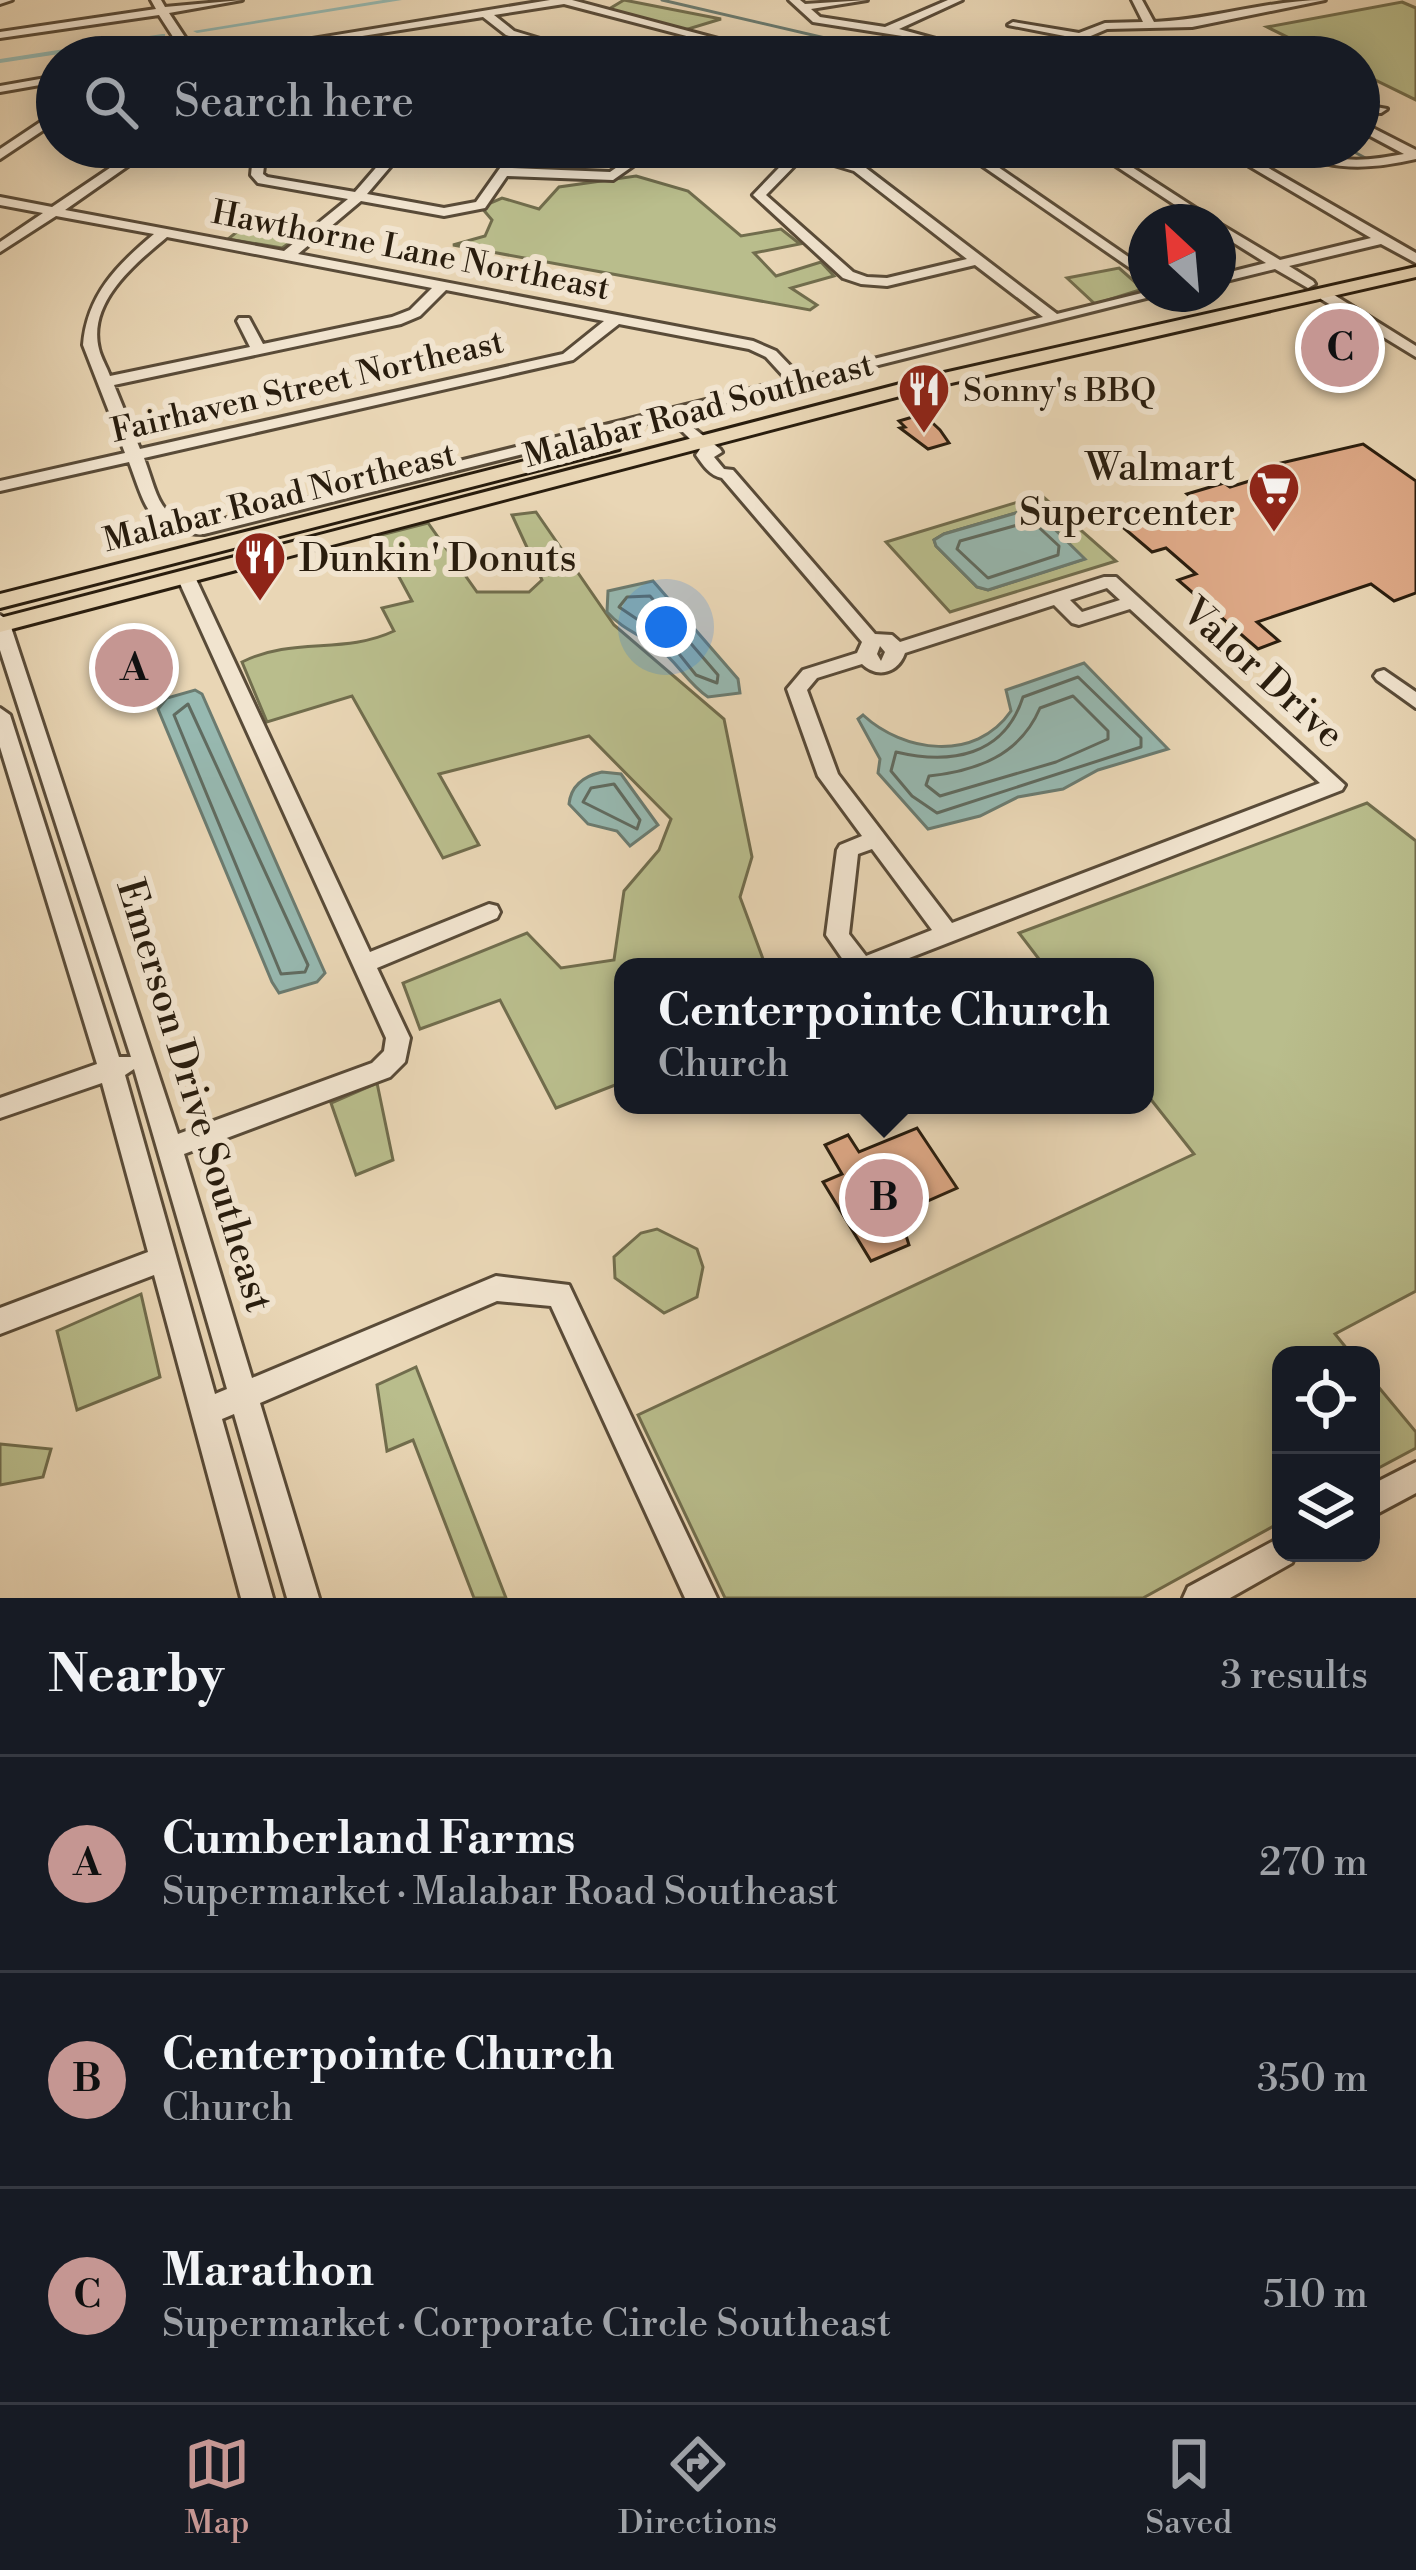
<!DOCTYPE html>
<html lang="en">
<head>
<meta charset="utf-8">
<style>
  :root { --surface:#171b24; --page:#20242c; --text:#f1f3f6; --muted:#9ea1a6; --line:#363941; --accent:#c59692 }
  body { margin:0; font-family:"Libre Bodoni",serif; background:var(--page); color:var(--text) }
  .controls { position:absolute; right:36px; bottom:36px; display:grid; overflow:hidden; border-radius:24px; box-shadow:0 6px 30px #0003 }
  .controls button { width:108px; height:108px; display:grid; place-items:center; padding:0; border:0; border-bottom:3px solid var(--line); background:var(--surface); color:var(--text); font:60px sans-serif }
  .compass { position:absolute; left:1128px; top:204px; width:108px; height:108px; border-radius:50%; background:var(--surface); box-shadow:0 6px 30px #0003; rotate:334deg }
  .you { position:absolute; left:666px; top:627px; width:42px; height:42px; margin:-30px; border:9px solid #fff; border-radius:50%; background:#1a73e8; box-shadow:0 0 0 18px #1a73e833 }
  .badge { display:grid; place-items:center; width:78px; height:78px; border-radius:50%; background:var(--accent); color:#111; font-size:39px; font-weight:700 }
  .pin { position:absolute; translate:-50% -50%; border:6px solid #fff; box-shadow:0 3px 12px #0006 }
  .popup { position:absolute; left:614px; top:958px; width:540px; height:156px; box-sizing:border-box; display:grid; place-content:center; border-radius:24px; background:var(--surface); filter:drop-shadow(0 3px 9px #0005); font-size:39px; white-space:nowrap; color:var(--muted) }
  .popup b { font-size:45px; color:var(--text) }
  .popup::after { content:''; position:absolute; left:50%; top:100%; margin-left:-24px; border:24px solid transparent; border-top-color:var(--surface) }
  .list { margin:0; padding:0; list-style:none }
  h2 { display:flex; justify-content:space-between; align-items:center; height:156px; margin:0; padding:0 48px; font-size:51px }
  h2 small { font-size:39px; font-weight:400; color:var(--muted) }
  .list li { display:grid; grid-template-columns:78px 1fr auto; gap:36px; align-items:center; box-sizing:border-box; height:216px; padding:0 48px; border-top:3px solid var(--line) }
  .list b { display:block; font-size:45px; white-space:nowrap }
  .list p { margin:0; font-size:39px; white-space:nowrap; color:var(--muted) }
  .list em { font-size:39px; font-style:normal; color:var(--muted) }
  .icon { flex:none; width:66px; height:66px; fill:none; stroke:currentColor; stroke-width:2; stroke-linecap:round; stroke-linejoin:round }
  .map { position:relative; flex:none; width:1416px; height:1598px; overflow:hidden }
  .search { position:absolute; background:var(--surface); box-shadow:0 6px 30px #0003; left:36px; right:36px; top:36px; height:132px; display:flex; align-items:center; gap:30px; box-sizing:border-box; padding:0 42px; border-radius:66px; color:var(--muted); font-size:45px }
  .sheet { height:804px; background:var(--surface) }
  nav { display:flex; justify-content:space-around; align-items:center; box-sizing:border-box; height:168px; border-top:3px solid var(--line); background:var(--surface); font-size:33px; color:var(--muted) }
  nav a { display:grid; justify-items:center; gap:6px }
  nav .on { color:var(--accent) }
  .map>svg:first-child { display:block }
</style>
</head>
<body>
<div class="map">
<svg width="1416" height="1598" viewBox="0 0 1416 1598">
  <rect width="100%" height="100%" fill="#e9d6b5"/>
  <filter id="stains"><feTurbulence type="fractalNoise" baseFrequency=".00167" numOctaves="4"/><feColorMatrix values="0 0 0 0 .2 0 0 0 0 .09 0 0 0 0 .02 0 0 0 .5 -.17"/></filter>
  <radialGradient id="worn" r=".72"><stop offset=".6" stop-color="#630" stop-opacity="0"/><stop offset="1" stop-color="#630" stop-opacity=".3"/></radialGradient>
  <g fill="#b9bd8c" stroke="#716d4d" stroke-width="3" fill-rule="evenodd">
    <path d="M624 0 721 19 685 30 609 9Z"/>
    <path d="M1402 2 1416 8V100L1359 72V57H1328L1267 27Z"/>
    <path d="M636 176 688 191 741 236 781 229 800 244 754 253 776 276 821 262 834 276 791 288 817 305 810 310 453 245 485 236 492 220 481 207 502 198 539 209 559 187Z"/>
    <path d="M254 218 310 229 282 248 228 239Z"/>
    <path d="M1119 268 1143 289 1095 304 1067 278Z"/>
    <path d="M1041 495 1116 561 950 612 886 542ZM1033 508 1084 559 988 590 977 587 936 546 934 540 944 534Z"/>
    <path d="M536 512 614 625 724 719 752 857 740 897 766 967H623V1082L556 1108 500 1000 420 1029 403 983 527 933 561 968 614 960 624 891 659 850 671 819 589 736 439 774 479 845 443 858 352 696 267 722 242 662C294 636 343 655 394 631L382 608 412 601 377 536 428 523 477 592H529L542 580 512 515Z"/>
    <path d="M1367 803 1416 841V1291L1335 1334 1352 1355H1281V1522L1143 1598H725L638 1415 1194 1154 1145 1092V967H1045L1019 933Z"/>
    <path d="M377 1083 393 1160 356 1175 331 1103Z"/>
    <path d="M657 1229 697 1249 703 1267 697 1297 664 1313 615 1278 614 1257 641 1233Z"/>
    <path d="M141 1294 160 1377 77 1410 57 1331Z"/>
    <path d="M416 1367 506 1598H474L413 1440 387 1451 377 1385Z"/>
    <path d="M1371 1378 1416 1432V1448L1371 1472Z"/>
    <path d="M0 1444 51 1449 43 1477 0 1485Z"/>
  </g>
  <g fill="#97b9b1" stroke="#6b7b70" stroke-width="3">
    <path d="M1033 508 1085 559 988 590 977 587 936 546 934 540 944 534Z"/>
    <path d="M653 581 738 679 740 693 708 697C687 683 677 661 657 647 639 634 622 629 607 612L608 591Z"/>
    <path d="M1084 663 1168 749 1098 770 1063 789 1018 797 980 816 928 829 878 773 880 759 858 719 863 715C903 752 975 763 1011 711L1006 690Z"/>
    <path d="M195 690 202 694 321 964 325 973 317 982 279 993 272 982 158 709 167 698Z"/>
    <path d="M602 772 621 774 658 825 630 846 617 831 588 824 569 804C571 785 584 776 602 772Z"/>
  </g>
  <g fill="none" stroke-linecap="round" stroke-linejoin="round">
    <g stroke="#606b60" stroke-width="3">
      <path d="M1032 521 1059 546 1058 555 988 578 957 549 960 541Z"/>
      <path d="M650 596 718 675 717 683 696 675 668 640 619 607 627 597Z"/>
      <path d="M1078 677 1141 738V747L937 813 912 796 891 771 896 752C951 765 1004 756 1023 697Z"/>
      <path d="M1073 696 1108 731V739L1056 762 940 796 926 785 929 776C977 771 1020 755 1040 708Z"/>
      <path d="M188 704 308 965 305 972 281 974 174 715Z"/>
      <path d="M614 784 640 820 637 829 583 802 591 788Z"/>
    </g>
    <g stroke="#6b7b70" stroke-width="3">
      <path d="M662 0 907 57"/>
      <path d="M1345 147 1371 161"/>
    </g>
    <g fill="#97b9b1" fill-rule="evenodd">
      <path d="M383 0H402L197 33 193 31Z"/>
      <path d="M162 34H165V38L0 63V59Z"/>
    </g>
  </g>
  <g fill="#dea987" stroke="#291d0e" stroke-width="3">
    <path d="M923 414 940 430 949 443 928 449 900 428 905 427 899 421Z"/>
    <path d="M1363 444 1416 481V593L1394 601 1371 584 1257 622 1279 641 1258 649 1178 580 1196 574 1166 548 1152 552 1105 512 1127 505 1136 513 1163 504 1177 516 1203 508 1187 494 1224 483 1230 487 1289 469 1281 463Z"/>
    <path d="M165 650 172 668 103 687 96 669Z"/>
    <path d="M917 1128 957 1188 912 1208 916 1215 902 1223 909 1245 871 1261 823 1182 842 1174 825 1145 848 1135 859 1152Z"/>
  </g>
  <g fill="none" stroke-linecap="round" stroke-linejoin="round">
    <g stroke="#594b38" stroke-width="6">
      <g id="minor">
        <path d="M0 0H12L0 4Z"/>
        <path d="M151 0H161L165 7 242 0 169 13 198 57H186L159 15 0 38V32L156 9Z"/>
        <path d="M550 0H572L786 57H767L564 4 494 15 514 31 600 57H582L506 35 483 17 229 57H202Z"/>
        <path d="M789 0H800L805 4 867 0 811 9 820 17 885 27 948 0H962L899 29 976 50 1064 52 1061 43 1070 37 1008 25 1013 22 1079 33 1105 23 1143 22 1132 0H1142L1154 22C1212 20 1267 0 1325 0L1192 27 1107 29 1072 44 1075 52 1157 54 1163 57 975 56 915 38 813 22Z"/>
        <path d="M1263 46 1294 57 1262 52 1223 57Z"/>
        <path d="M57 76V82L0 92V86Z"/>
        <path d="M1359 104 1387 109 1381 113 1359 112Z"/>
        <path d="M57 111V121L0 159V149Z"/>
        <path d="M1359 121 1416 150V159C1373 169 1326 173 1288 147 1305 147 1318 155 1336 158 1359 162 1382 158 1404 154L1359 130Z"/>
        <path d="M141 147H155L65 210 284 251 348 199 258 183 251 175 252 165 269 147H282L264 166 263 174 267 177 355 192 394 147H407L367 194 444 208 476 202 515 147H527L512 168 610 172 646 147H660L613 180 507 176 485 208 444 216 361 201 298 254 753 341 776 351 801 377 1043 317 975 265 887 286 861 284 843 278 753 195 799 147H812L810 150 862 165 1057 314 1146 292 1162 294 204 534C148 533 146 507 129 462L0 491V481L125 453 83 345C87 295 117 265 154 234L56 216 0 252V242L43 213 0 205V197L52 207ZM804 156 854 171 967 259 887 278 867 277 853 272 766 195ZM167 237 432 288 410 310 392 317 263 344 249 318H239L237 321 250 347 110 376C107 367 101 358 99 349 87 302 136 263 167 237ZM446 290 604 321 563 354 140 449 114 385 401 324 420 316ZM619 324 749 349 766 357 787 380 204 524C158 523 158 495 144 458L573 360Z"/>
        <path d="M955 147H969L1146 269V279Z"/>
        <path d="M1087 147H1101L1217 222H1201Z"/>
        <path d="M1217 147H1232L1416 253V263L1381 244 1289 266 1313 281 1315 284 1308 288 1275 269 1218 283V275L1266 263 1218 233V223L1280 260 1371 238Z"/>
        <path d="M1321 293H1331L1416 346V357L1321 299Z"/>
        <path d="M686 422 720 449 722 452 714 457 724 469 733 470 875 634 892 635 900 642 1104 577H1116L1345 785 1342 790 886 967H848L826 935 837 850 840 845 862 836 818 776 787 689 803 670 857 653 862 642 722 478C710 476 703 465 696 455L700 449 678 427ZM1107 588 1120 600 1082 612 1070 600ZM1054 605 1072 623 1079 625 1130 609 1320 783 952 923 838 774 807 690 817 678 862 664C878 679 898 673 905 653ZM880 646 885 652 881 661 877 654ZM872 849 932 930 866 956 849 934 858 854Z"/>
        <path d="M186 572 195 577 370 952 489 904 497 906 500 912 497 918 377 968 410 1038 405 1062 390 1077 184 1154 252 1378 496 1276 569 1285 717 1598H685L551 1306 497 1301 260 1403 319 1598H287L234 1414 222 1419 273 1598H241L154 1275 0 1334V1308L148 1252 102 1083 0 1118V1098L97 1064 0 747V708L10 715 119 1057H131L0 650V615L9 621 178 1134 372 1063 384 1051 386 1038 177 577ZM134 1069 227 1389 215 1394 125 1075Z"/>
        <path d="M1384 670 1416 692V708L1377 680 1374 676 1377 672Z"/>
        <path d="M1416 1462V1493L1371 1517V1485Z"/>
        <path d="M1281 1537V1553H1296L1292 1563 1230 1598H1183L1188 1587Z"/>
      </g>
    </g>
    <g stroke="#291d0e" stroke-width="6">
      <g id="major">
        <path d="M1416 267V277L938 386 0 632V618L935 375Z"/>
        <path d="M612 439 619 441V449L0 608V594Z"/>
      </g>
    </g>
    <use href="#minor" fill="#f1e4cf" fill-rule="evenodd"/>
    <use href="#major" fill="#e9d6b5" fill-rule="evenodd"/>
  </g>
  <defs>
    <g id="restaurant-pin" transform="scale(2.7)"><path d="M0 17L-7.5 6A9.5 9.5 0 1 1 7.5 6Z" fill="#8f2418" stroke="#f1e4cf"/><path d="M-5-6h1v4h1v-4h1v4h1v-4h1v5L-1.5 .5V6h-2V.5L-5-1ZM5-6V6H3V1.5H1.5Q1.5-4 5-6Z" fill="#fff"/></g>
    <g id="supermarket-pin" transform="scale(2.7)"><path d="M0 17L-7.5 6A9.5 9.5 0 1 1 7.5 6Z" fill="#8f2418" stroke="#f1e4cf"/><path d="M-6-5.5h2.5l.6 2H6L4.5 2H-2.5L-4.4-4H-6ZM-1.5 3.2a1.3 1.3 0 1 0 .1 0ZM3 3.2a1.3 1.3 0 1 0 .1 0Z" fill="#fff"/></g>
  </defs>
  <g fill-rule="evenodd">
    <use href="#restaurant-pin" x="924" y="389"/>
    <use href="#supermarket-pin" x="1274" y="488"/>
    <use href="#restaurant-pin" x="260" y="557"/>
  </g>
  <g text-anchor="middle" stroke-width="12" stroke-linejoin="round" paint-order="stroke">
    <g font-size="33" fill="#291d0e" stroke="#f1e4cf">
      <text transform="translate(411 249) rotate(11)" y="12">Hawthorne Lane Northeast</text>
      <text transform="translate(307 385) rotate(-13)" y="12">Fairhaven Street Northeast</text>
      <text transform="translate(698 409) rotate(-15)" y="12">Malabar Road Southeast</text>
      <text transform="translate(279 496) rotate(-14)" y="12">Malabar Road Northeast</text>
    </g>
    <g font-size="33" fill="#291d0e" stroke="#f1e4cf" text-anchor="start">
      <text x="963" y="401">Sonny's BBQ</text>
    </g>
    <g font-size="39" fill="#291d0e" stroke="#f1e4cf" text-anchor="end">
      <text x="1235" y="480">Walmart<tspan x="1235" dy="45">Supercenter</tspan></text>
      <text x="299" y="571" text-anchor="start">Dunkin' Donuts</text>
    </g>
    <g font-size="39" fill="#291d0e" stroke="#f1e4cf">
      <text transform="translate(1264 672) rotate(42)" y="14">Valor Drive</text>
      <text transform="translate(196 1095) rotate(73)" y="14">Emerson Drive Southeast</text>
    </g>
  </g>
  <rect width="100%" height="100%" filter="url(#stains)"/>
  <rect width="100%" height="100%" fill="url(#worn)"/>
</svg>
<div class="controls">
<button><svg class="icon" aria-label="locate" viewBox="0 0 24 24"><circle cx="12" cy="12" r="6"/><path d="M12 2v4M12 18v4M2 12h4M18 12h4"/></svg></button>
<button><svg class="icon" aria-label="layers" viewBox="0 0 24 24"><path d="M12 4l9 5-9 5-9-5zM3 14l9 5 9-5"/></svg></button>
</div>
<svg class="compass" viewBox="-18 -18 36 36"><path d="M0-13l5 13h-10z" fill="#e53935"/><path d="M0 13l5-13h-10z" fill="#9ea1a6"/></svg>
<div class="you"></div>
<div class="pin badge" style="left:134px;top:668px">A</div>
<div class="pin badge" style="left:884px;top:1198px">B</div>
<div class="popup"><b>Centerpointe Church</b>Church</div>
<div class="pin badge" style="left:1340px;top:348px">C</div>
<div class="search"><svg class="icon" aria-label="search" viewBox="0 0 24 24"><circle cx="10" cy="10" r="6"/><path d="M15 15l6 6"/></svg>Search here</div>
</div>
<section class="sheet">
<h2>Nearby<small>3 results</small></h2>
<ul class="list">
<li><span class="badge">A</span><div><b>Cumberland Farms</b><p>Supermarket · Malabar Road Southeast</p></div><em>270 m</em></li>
<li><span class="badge">B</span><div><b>Centerpointe Church</b><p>Church</p></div><em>350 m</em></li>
<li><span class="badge">C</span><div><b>Marathon</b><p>Supermarket · Corporate Circle Southeast</p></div><em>510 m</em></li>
</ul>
</section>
<nav>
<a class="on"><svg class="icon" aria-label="map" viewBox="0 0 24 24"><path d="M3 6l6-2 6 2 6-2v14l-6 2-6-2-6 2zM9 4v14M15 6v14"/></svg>Map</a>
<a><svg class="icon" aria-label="directions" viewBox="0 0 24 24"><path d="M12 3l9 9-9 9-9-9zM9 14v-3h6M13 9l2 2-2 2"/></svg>Directions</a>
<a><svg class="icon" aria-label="saved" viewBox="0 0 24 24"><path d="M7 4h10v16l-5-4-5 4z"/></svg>Saved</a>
</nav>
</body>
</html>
